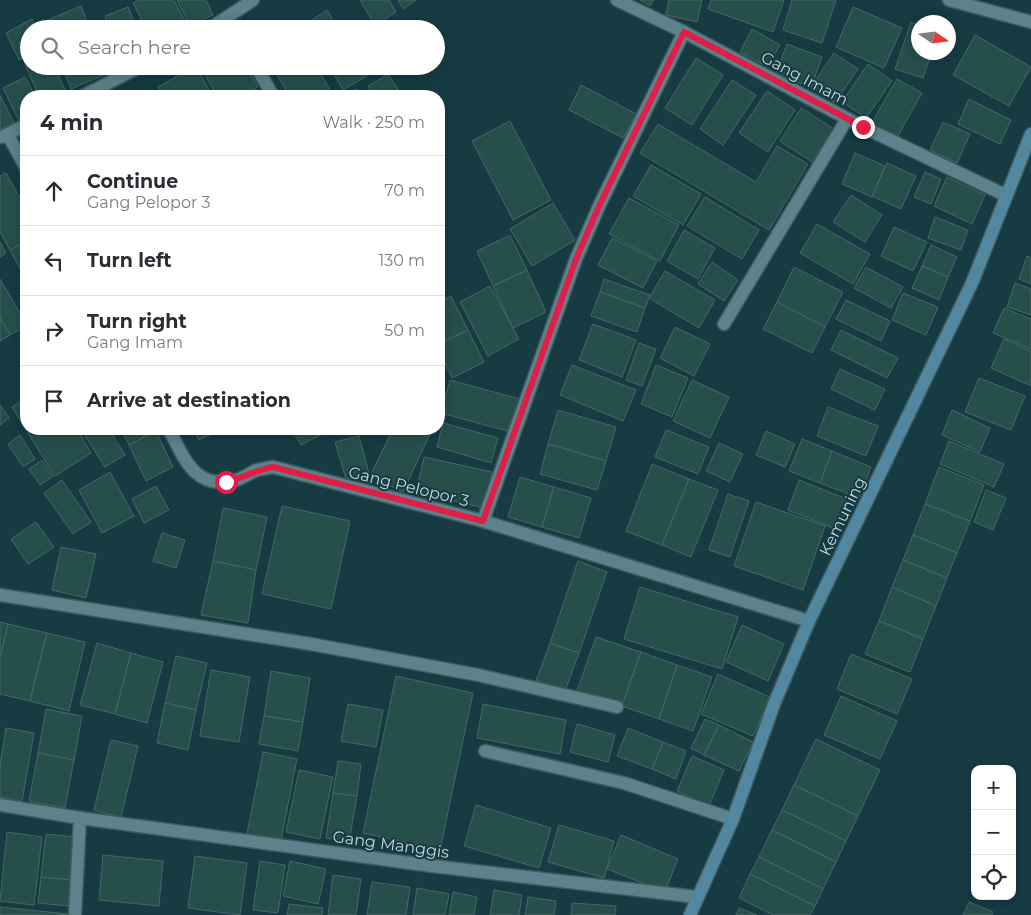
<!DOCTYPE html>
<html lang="en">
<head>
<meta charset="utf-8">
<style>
  :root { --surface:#fff; --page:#f7f7f7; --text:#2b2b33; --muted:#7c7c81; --line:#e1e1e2 }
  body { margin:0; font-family:Montserrat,sans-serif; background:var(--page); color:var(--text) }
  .controls { position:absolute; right:15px; bottom:15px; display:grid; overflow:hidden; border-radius:10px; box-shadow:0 2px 12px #0003 }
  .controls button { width:45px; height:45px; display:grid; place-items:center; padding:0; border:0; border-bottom:1px solid var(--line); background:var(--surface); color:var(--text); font:25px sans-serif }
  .compass { position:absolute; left:911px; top:15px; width:45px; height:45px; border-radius:50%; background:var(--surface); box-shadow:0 2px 12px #0003; rotate:103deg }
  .stop { position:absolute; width:15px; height:15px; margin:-11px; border:4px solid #e11d48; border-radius:50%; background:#fff }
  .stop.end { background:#e11d48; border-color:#fff; box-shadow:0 1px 5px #0008 }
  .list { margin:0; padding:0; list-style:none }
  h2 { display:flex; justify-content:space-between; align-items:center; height:65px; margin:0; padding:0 20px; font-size:21px }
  h2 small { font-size:16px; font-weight:400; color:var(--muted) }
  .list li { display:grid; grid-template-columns:32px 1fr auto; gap:15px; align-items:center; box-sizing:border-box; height:70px; padding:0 20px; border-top:1px solid var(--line) }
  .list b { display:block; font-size:19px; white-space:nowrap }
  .list p { margin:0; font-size:16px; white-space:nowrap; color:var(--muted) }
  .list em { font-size:16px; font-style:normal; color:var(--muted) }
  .icon { flex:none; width:28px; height:28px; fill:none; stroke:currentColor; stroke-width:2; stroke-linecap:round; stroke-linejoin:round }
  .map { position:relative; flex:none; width:1031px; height:915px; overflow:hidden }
  .search { position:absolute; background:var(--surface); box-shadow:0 2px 12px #0003; left:20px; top:20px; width:425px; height:55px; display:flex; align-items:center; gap:12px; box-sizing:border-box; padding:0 18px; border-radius:28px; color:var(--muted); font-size:19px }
  .panel { position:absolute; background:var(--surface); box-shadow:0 2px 12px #0003; left:20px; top:90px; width:425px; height:345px; border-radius:20px }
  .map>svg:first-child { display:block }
</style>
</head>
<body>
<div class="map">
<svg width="1031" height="915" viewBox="0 0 1031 915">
  <rect width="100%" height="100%" fill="#163b43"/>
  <g fill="#264f4c" stroke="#426965">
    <path d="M139 0H174L189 29H146L133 3Z"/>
    <path d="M177 0H206L213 15 190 26Z"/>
    <path d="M360 0H389L396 12 375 26Z"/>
    <path d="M398 0H416L403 9Z"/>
    <path d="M640 0H654L650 6Z"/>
    <path d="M669 0H702L697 22 666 15Z"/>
    <path d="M711 0H784L773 32 708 9Z"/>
    <path d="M792 0H836L822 43 783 30Z"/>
    <path d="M81 6 90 29H46L43 22Z"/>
    <path d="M128 7 137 29H110L105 16Z"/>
    <path d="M853 7 902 28 884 68 836 47Z"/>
    <path d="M327 10 338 29H306L304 25Z"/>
    <path d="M32 19 36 29H29V56L19 60 6 33Z"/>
    <path d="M911 22 918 25V52H932L923 78 895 69Z"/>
    <path d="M752 29 780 45 768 67 740 52Z"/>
    <path d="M975 35 1031 67 1009 106 953 75Z"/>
    <path d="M787 44 822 57 811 87 776 74Z"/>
    <path d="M834 53 858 69 835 103 811 87Z"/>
    <path d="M696 58 723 75 692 125 665 108Z"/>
    <path d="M29 63V66H54L68 96H39L25 65Z"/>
    <path d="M868 64 892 81 866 118 842 102Z"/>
    <path d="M62 66H105L108 73 71 89Z"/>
    <path d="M196 66 212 96H163L158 87Z"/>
    <path d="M205 66H246L258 87 242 96H217L201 68Z"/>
    <path d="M272 66H316L330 90 319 96H289Z"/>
    <path d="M329 66H361L367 76 343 90Z"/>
    <path d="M388 74 402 96H374L368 86Z"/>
    <path d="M25 77 35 96H26V119L20 123 3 88Z"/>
    <path d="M897 79 922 93 896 139 871 124Z"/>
    <path d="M732 80 756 95 723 145 700 129Z"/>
    <path d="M581 85 636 114 623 138 569 110Z"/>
    <path d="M356 89 360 96H344Z"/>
    <path d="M767 91 795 110 768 152 739 133Z"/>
    <path d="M0 95 14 123 0 130Z"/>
    <path d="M969 99 1011 120 1000 144 958 124Z"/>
    <path d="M801 108 834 129 812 162 780 141Z"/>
    <path d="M510 121 551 200 513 220 472 141Z"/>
    <path d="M943 122 970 134 957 163 930 150Z"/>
    <path d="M658 124 756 182 777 146 808 164 769 230 640 153Z"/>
    <path d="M855 153 885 166 872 197 842 184Z"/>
    <path d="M887 163 916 176 901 209 872 196Z"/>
    <path d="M651 165 701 194 683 225 633 196Z"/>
    <path d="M925 172 941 179 931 204 914 197Z"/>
    <path d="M6 173 26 209V241L10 250 0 232V176Z"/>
    <path d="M947 177 985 195 972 224 934 206Z"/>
    <path d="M851 195 882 215 865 242 833 222Z"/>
    <path d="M705 197 759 230 742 259 687 226Z"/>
    <path d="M629 198 679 225 660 261 609 234Z"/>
    <path d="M553 203 575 240 532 266 510 229Z"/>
    <path d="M935 217 968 230 961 250 928 238Z"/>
    <path d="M817 224 870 254 853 284 800 253Z"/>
    <path d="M894 227 927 242 913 271 881 256Z"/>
    <path d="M684 230 715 248 698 279 667 261Z"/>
    <path d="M510 235 527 270 493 286 477 251Z"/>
    <path d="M612 238 657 261 643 288 598 265Z"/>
    <path d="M26 241V280L10 250Z"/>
    <path d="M0 242 6 253 0 257Z"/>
    <path d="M931 245 957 257 948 277 922 266Z"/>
    <path d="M1027 256 1031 258V284L1019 279Z"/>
    <path d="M712 262 738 280 724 301 698 284Z"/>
    <path d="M922 266 948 277 939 300 912 288Z"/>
    <path d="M794 267 843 292 825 327 777 302Z"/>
    <path d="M866 267 903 287 891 308 854 288Z"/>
    <path d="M527 270 546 312 513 328 493 286Z"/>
    <path d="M665 271 715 300 699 328 649 298Z"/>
    <path d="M0 279 26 323V326L10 335 0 318Z"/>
    <path d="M604 279 650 295 645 308 600 292Z"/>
    <path d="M1015 283 1031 289V315L1007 307Z"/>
    <path d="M490 286 519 339 488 356 460 302Z"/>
    <path d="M600 292 645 308 637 332 591 316Z"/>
    <path d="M903 293 938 307 926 335 892 320Z"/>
    <path d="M451 296 468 330 439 344V302Z"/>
    <path d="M846 300 890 321 881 341 836 319Z"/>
    <path d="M777 302 825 327 812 353 763 329Z"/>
    <path d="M1004 308 1031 319V349L993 333Z"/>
    <path d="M0 318 10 335 0 341Z"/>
    <path d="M593 324 636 340 622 377 579 360Z"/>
    <path d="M675 327 710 344 694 376 660 358Z"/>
    <path d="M468 330 484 362 452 378 439 350V344Z"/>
    <path d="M841 330 898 358 887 378 831 350Z"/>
    <path d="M1004 339 1031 351V386L991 368Z"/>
    <path d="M639 343 656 349 642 386 626 380Z"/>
    <path d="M572 365 636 390 623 421 560 395Z"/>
    <path d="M656 365 688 378 672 417 641 404Z"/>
    <path d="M840 369 885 389 875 410 831 389Z"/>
    <path d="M979 378 1025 396 1011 430 965 412Z"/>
    <path d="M450 380 520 399 511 432 441 413Z"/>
    <path d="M692 380 729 397 710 438 673 421Z"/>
    <path d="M26 398V429H29L26 430 12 407Z"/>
    <path d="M0 405 9 418 0 425Z"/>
    <path d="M828 407 878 426 866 456 817 436Z"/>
    <path d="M558 410 616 427 606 461 548 444Z"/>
    <path d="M952 410 990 428 980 452 942 435Z"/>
    <path d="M443 423 498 438 491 463 437 447Z"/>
    <path d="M29 429H77L91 453 55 476 26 430Z"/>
    <path d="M97 429H109L125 455 105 467 85 436Z"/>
    <path d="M121 429H155L156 431 129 445Z"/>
    <path d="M193 429H222L199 440Z"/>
    <path d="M292 429H332L301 445Z"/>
    <path d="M393 429H430L432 430 403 492 370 476Z"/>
    <path d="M666 430 709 447 698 474 655 457Z"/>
    <path d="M156 431 173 467 146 481 129 445Z"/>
    <path d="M766 431 795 444 785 467 756 455Z"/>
    <path d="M20 435 35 459 23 467 8 444Z"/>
    <path d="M359 436 369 473 346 479 335 442Z"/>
    <path d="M802 439 832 451 820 483 789 471Z"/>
    <path d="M949 441 1004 464 994 487 940 464Z"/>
    <path d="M719 443 743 454 730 482 706 471Z"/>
    <path d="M548 444 606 461 597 490 540 474Z"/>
    <path d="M832 451 871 467 859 498 820 483Z"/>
    <path d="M424 457 492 472 484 508 416 492Z"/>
    <path d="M42 460 53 476 40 485 29 469Z"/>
    <path d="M652 464 689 479 662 545 626 531Z"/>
    <path d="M939 467 984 485 970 521 925 504Z"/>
    <path d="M110 472 134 516 102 533 79 490Z"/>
    <path d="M520 477 554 487 542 527 508 517Z"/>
    <path d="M689 479 718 490 691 557 662 545Z"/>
    <path d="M62 480 91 522 73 534 44 493Z"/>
    <path d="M799 480 849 500 838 530 788 510Z"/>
    <path d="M156 486 169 510 144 523 132 499Z"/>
    <path d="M554 487 591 498 579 538 542 527Z"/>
    <path d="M986 490 1006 498 993 530 974 522Z"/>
    <path d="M728 494 749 501 730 557 709 550Z"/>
    <path d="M756 502 825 526 803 590 734 566Z"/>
    <path d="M925 504 970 521 957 553 913 535Z"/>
    <path d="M282 506 350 521 331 609 262 594Z"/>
    <path d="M223 508 267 517 256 570 213 561Z"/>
    <path d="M36 522 54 547 28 564 11 539Z"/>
    <path d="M162 533 185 540 176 568 153 561Z"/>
    <path d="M913 535 957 553 947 578 903 560Z"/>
    <path d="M61 547 96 554 86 598 52 590Z"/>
    <path d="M903 560 947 578 936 606 892 587Z"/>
    <path d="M213 561 256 570 248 623 201 615Z"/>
    <path d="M578 561 607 572 579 653 550 643Z"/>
    <path d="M640 587 738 617 722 669 624 639Z"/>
    <path d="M892 587 936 606 923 639 879 621Z"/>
    <path d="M879 621 923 639 910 672 865 654Z"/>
    <path d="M0 622 8 624 0 658Z"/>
    <path d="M8 624 47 633 30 701 0 694V658Z"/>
    <path d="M742 625 784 644 768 681 726 662Z"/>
    <path d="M47 633 85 642 69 711 30 701Z"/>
    <path d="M596 637 641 652 622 706 577 691Z"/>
    <path d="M97 643 131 653 115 714 80 705Z"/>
    <path d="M550 643 579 653 565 691 536 681Z"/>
    <path d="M641 652 677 665 659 719 622 706Z"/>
    <path d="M131 653 163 662 147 723 115 714Z"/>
    <path d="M851 654 912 679 897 714 837 689Z"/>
    <path d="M176 656 207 663 196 710 165 703Z"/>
    <path d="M677 665 712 677 693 731 659 719Z"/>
    <path d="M211 670 250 677 239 742 200 736Z"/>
    <path d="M271 671 310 678 303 722 264 716Z"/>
    <path d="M718 674 770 697 753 736 701 714Z"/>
    <path d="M396 676 473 693 440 850 363 833Z"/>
    <path d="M841 696 897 721 880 759 824 735Z"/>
    <path d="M165 703 196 710 188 750 157 743Z"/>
    <path d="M348 704 383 710 376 747 341 741Z"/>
    <path d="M483 704 566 720 560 754 477 738Z"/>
    <path d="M46 709 82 716 74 760 38 753Z"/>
    <path d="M264 716 303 722 298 751 259 744Z"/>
    <path d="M705 719 719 725 704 755 691 748Z"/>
    <path d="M577 724 615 735 608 762 570 752Z"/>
    <path d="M719 725 753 742 739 771 704 755Z"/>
    <path d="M6 728 34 733 22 801 0 797V765Z"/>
    <path d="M628 728 663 742 652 769 617 756Z"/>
    <path d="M816 739 880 770 858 816 794 785Z"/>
    <path d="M111 740 138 746 121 817 94 810Z"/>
    <path d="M663 742 686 751 676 779 652 769Z"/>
    <path d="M263 752 297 759 281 840 247 834Z"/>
    <path d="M38 753 74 760 65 808 29 801Z"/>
    <path d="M692 756 724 770 709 806 677 791Z"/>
    <path d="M338 761 361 764 357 796 333 793Z"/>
    <path d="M299 770 333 777 320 839 286 832Z"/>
    <path d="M794 785 858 816 846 841 782 810Z"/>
    <path d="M333 793 357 796 349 842 326 838Z"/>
    <path d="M476 805 551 828 539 868 464 846Z"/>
    <path d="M782 810 846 841 836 862 772 830Z"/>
    <path d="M559 825 614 841 604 878 548 862Z"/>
    <path d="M772 830 836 862 823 889 759 857Z"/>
    <path d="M7 832 42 837 34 905 0 901Z"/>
    <path d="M46 834 76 837 71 880 41 877Z"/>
    <path d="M621 835 678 859 665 892 607 869Z"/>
    <path d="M103 855 163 861 159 906 99 900Z"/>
    <path d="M195 856 247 863 240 915 188 908Z"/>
    <path d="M759 857 823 889 815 906 750 874Z"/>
    <path d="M260 861 285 865 278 913 253 910Z"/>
    <path d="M290 861 326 869 318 904 283 896Z"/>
    <path d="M750 874 815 906 810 915H773L739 898Z"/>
    <path d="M333 875 361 879 356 915H328Z"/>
    <path d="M41 877 71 880 68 906 38 903Z"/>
    <path d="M372 882 410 887 406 915H367Z"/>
    <path d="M417 888 449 894 445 915H413Z"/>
    <path d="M494 890 522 895 519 915H490Z"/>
    <path d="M453 892 477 897 474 915H449Z"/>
    <path d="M528 897 556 901 554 915H525Z"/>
    <path d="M969 902 993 912 992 915H963Z"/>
    <path d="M572 903 616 906 615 915H571Z"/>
    <path d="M289 904 323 908 322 915H287Z"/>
    <path d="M0 907 68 914V915H0Z"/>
    <path d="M739 908 757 915H736Z"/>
  </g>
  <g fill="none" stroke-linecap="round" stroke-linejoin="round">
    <g stroke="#3e585d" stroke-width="15">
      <g id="street">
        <path d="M617 0 684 32 863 127 1005 195"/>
        <path d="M949 0 1031 22"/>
        <path d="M209 29 253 0"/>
        <path d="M256 66 273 96"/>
        <path d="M83 96 141 66"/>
        <path d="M8 135 26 168"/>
        <path d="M2 137 26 125"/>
        <path d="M724 324 847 119"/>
        <path d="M169 429C184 458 195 491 236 480 243 478 250 473 257 470 262 469 268 468 273 467L483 521 809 621"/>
        <path d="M483 521 576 259 600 204 684 32"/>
        <path d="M0 595 311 644 478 675 617 707"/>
        <path d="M485 751 624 783 733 819"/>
        <path d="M0 805 80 818 75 915"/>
        <path d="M80 818 432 866 697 897"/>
      </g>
    </g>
    <g stroke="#3e585d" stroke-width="15">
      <path id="secondary" d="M690 915 733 819 774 704 809 621 972 283 1031 134"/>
    </g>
    <use href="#street" stroke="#5c828b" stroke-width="12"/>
    <use href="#secondary" stroke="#52889f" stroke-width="12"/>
  </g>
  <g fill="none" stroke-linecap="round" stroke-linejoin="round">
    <path stroke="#e11d48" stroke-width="6" d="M226 482C243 478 256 470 273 467L483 521 576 259 600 204 684 32 863 127"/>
  </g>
  <g text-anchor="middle" stroke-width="4" stroke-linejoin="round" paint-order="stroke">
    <g font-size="16" fill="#c3d7dc" stroke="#163b43">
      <text transform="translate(805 78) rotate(28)" y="6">Gang Imam</text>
      <text transform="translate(409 486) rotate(14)" y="6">Gang Pelopor 3</text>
      <text transform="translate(842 516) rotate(-64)" y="6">Kemuning</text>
      <text transform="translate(391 844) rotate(8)" y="6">Gang Manggis</text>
    </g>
  </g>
</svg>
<div class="controls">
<button>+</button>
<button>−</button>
<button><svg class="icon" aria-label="locate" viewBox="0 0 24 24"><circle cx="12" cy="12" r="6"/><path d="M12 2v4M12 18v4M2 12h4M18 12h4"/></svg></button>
</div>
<svg class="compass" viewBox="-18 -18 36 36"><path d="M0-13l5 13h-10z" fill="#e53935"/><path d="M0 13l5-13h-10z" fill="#7c7c81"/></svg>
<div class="stop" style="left:226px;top:482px"></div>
<div class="stop end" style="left:863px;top:127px"></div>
<div class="search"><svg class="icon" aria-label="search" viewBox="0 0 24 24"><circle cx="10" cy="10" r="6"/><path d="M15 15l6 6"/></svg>Search here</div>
<section class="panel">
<h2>4 min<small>Walk · 250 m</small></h2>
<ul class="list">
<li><svg class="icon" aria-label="ahead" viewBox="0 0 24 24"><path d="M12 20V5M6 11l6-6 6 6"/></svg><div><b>Continue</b><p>Gang Pelopor 3</p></div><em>70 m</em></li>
<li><svg class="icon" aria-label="left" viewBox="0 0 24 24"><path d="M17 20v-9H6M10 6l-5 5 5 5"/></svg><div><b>Turn left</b></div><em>130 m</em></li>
<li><svg class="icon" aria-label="right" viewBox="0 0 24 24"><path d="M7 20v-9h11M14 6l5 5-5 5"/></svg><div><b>Turn right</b><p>Gang Imam</p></div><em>50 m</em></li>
<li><svg class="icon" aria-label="arrive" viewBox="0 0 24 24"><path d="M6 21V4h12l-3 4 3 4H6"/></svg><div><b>Arrive at destination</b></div></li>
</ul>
</section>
</div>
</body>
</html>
